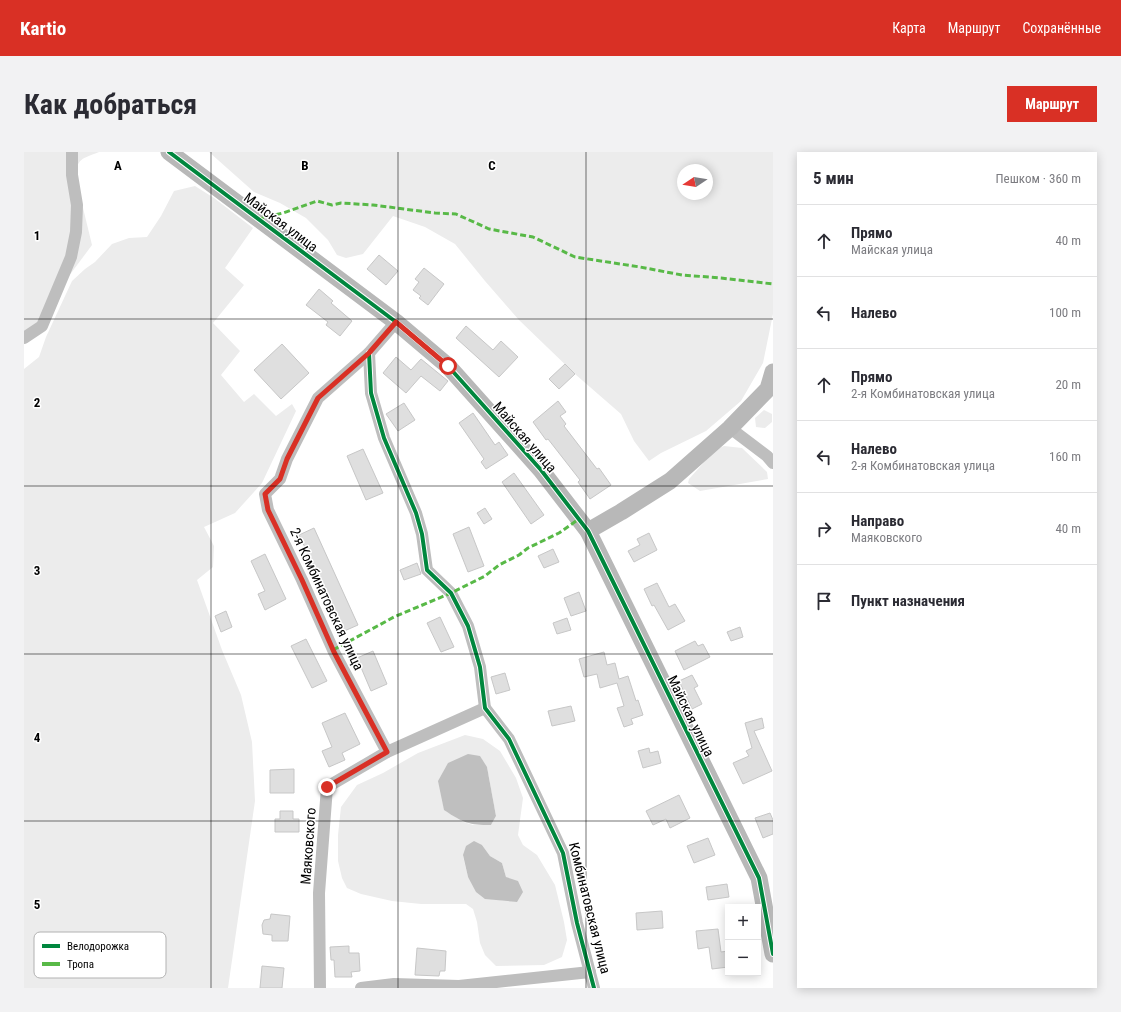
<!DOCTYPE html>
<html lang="ru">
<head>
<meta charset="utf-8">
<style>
  :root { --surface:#fff; --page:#f2f2f3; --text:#2b2b33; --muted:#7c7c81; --line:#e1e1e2; --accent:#d93025 }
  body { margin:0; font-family:"Roboto Condensed",sans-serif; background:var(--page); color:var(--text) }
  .controls { position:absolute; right:12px; bottom:12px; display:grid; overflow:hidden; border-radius:0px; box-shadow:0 2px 10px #0003 }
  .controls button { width:36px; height:36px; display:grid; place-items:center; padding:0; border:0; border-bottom:1px solid var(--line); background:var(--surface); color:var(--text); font:20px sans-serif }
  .compass { position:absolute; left:653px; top:12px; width:36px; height:36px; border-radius:50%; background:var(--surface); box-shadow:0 2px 10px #0003; rotate:258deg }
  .stop { position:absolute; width:12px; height:12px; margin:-9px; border:3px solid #d93025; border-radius:50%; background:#fff }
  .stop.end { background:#d93025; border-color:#fff; box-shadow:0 1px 4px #0008 }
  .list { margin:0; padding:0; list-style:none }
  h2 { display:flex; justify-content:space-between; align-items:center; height:52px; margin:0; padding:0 16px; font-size:17px }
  h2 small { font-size:13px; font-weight:400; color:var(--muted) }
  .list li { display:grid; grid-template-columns:26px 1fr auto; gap:12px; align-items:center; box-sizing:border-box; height:72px; padding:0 16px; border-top:1px solid var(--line) }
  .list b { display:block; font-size:15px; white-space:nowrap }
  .list p { margin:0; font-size:13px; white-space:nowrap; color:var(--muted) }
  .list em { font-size:13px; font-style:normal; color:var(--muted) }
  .icon { flex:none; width:22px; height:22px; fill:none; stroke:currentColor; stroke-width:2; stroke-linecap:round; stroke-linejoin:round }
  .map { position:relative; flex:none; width:749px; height:836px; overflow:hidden; border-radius:0px }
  header { display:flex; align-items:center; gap:24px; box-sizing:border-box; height:56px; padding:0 20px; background:var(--accent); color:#fff }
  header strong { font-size:19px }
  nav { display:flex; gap:22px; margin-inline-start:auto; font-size:14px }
  .intro { display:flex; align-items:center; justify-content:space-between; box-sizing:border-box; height:96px; padding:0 24px }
  h1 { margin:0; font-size:28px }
  .button { padding:10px 18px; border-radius:0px; background:var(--accent); color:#fff; font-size:14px; font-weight:700 }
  main { display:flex; gap:24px; padding:0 24px }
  aside { flex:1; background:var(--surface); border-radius:0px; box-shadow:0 2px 10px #0003 }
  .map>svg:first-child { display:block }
</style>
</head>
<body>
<header>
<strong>Kartio</strong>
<nav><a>Карта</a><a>Маршрут</a><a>Сохранённые</a></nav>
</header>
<div class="intro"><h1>Как добраться</h1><a class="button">Маршрут</a></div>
<main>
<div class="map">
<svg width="749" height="836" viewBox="0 0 749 836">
  <rect width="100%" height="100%" fill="#fff"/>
  <g fill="#ececec" fill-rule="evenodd">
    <path d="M0 0H75C58 7 52 6 52 27L68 93 33 140 18 174 0 186Z"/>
    <path d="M185 0H749V162L739 211 717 249 682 279 637 301 625 309 610 289 597 262 551 222 495 168 461 129 431 92 401 75 369 64 339 102 322 106 313 103 304 88 282 66 256 51 230 40ZM659 18H683V42H659Z"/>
    <path d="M171 34 190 46 229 76 201 116 220 133 189 171 216 199 197 223 220 250 230 242 252 264 268 252 272 259 238 331 211 361 180 375 190 394 189 415 173 428 198 498 217 543 228 590 231 649 204 836H0V217L15 205 22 185 48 129 61 117 71 110 88 92 105 86 123 85 137 64 150 39Z"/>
    <path d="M740 258 748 262V270L741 276 732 275 731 266Z"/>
    <path d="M700 294 718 296 743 320 744 327 676 339 664 331 665 327 691 298Z"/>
    <path d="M441 583 459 587 476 599 492 626 499 646 494 683 499 693 513 703 531 733 540 770 543 788 538 805 520 813 472 814 461 803 456 791 453 770 449 757 442 752H397L368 749 337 742 323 736 318 726 314 709V683L317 655 333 633 359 621 394 601ZM463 615 472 664 467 673H449L437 669ZM458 693 466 704 478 711 482 725 493 750 476 748 444 725 439 704Z"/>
  </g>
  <g fill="#bfbfbf">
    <path d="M444 602 456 604 463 615 472 664 467 673C444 673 440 671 420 658L414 629 424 611Z"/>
    <path d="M450 689 458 693 466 704 478 711 482 725 494 729 499 740 493 750 461 747 452 740 444 725 439 703 442 694Z"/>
  </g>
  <g fill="#dfdfdf" stroke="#c7c7c7">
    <path d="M355 103 374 119 362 133 343 117Z"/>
    <path d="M400 116 420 132 404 153 395 146 397 144 389 138 395 130 391 127Z"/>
    <path d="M295 137 309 149 307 151 328 169 316 184 302 173 304 170 282 153Z"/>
    <path d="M442 174 469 198 477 189 494 205 475 225 432 186Z"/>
    <path d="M258 192 285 221 257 247 230 218Z"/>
    <path d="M372 205 387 218 397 207 424 229 416 239 397 224 382 241 359 221Z"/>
    <path d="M541 212 551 222 535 237 525 227Z"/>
    <path d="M534 249 542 260 536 264 542 272 540 274 573 317 575 316 587 333 566 347 554 330 556 328 524 287 522 288 509 270Z"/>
    <path d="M380 251 391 268 374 279 362 262Z"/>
    <path d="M449 261 471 293 475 290 484 303 462 317 457 310 460 307 435 271Z"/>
    <path d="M339 297 359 341 342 348 323 304Z"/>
    <path d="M490 321 520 363 507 372 478 330Z"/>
    <path d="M461 356 468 367 460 372 453 361Z"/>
    <path d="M445 375 460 414 444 420 429 382Z"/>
    <path d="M290 376 334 473 318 480 301 437 275 383Z"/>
    <path d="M625 381 633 398 610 410 604 399 616 393 613 387Z"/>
    <path d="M529 397 535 410 520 416 514 404Z"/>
    <path d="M241 402 262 447 241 458 234 442 241 439 227 409Z"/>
    <path d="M393 411 397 422 380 428 376 418Z"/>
    <path d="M633 431 645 455 651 452 661 469 644 478 630 453 628 454 620 437Z"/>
    <path d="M555 440 562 459 547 464 540 446Z"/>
    <path d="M202 459 208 475 197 480 191 464Z"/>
    <path d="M416 465 430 495 417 500 403 471Z"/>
    <path d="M543 466 547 478 533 482 529 471Z"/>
    <path d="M716 475 719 485 707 489 703 480Z"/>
    <path d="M282 487 303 529 288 536 267 494Z"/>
    <path d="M671 489 674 494 679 492 686 505 660 518 651 499Z"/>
    <path d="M349 499 363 532 347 539 333 506Z"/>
    <path d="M580 500 583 513 591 511 595 527 604 524 612 549 614 548 619 563 607 567 609 572 600 575 593 556 600 554 593 531 576 536 573 522 560 525 555 507Z"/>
    <path d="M481 521 486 538 472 542 467 525Z"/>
    <path d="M668 523 674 534 670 536 678 552 668 557 655 529Z"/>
    <path d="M547 554 551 569 528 574 524 559Z"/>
    <path d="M321 561 336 592 318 601 321 608 305 615 298 599 308 595 298 571Z"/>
    <path d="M738 566 740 576 730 579 748 619 719 632 709 611 725 604 722 599 728 596 721 571Z"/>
    <path d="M625 596 626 601 634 599 637 611 619 616 614 599Z"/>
    <path d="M270 617V641H246V618Z"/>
    <path d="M655 643 666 666 646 676 642 667 629 673 622 659Z"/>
    <path d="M256 659H269V667H275V680H251V667H256Z"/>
    <path d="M746 661 749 668V682L739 686 731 666Z"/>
    <path d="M684 686 691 703 670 711 663 694Z"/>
    <path d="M703 732 705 745 684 748 682 735Z"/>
    <path d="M638 759 639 776 613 778 612 761Z"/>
    <path d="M247 762 266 764 264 789H248V783L239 782 238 773 240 768 246 767Z"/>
    <path d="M694 777 697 800 704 799V815L688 817 685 795 674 797 672 779Z"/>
    <path d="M325 794V801H335L336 819 327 820 328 825H311L310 808H307L306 795Z"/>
    <path d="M393 796 422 799 421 819H416L415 824 391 823Z"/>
    <path d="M238 814 260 816 258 836H236Z"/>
  </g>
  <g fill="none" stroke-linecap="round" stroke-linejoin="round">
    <g stroke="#bebebe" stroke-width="12">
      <path d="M0 186 18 174 47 105 52 80 53 53 48 23V0"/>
      <path d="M345 201 347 241 360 286 392 361 398 382 403 418 427 441 444 474 456 515 461 556 485 587 539 701 553 771 570 836"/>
      <path d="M706 276 743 304 749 311"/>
      <path d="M363 600 310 500 278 428 244 358 241 342 256 327 263 307 294 246 345 201 372 170"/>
      <path d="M296 836 295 741 303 635 363 600 461 556"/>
      <path d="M337 836 370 832 435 834 566 820"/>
    </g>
    <g stroke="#b8b8b8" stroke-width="17">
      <path d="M145 0 372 170 424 214 517 318 564 379 735 726 749 802"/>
      <path d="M564 379 597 360 646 329 706 276 744 237 749 220"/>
    </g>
    <g stroke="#58b947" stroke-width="3" stroke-dasharray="6 3" stroke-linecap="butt">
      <path d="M234 67 259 61 293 49 308 53 317 51 349 53 411 61 432 62 465 77 509 85 551 105 616 115 658 123 697 126 749 132"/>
      <path d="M309 498 370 465 427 441 461 424 475 413 495 403 504 396 535 381 555 367"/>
    </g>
    <g stroke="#fff" stroke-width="6">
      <g id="cycleway">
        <path d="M145 0 372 170 424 214 517 318 564 379 735 726 749 802"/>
        <path d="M345 201 347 241 360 286 392 361 398 382 403 418 427 441 444 474 456 515 461 556 485 587 539 701 553 771 570 836"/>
      </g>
    </g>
    <use href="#cycleway" stroke="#00873e" stroke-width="4"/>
  </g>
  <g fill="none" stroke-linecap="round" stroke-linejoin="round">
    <path stroke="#d93025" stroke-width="5" d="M303 635 363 600 310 500 278 428 244 358 241 342 256 327 263 307 294 246 345 201 372 170 424 214"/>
  </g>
  <path fill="none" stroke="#000" stroke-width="1" stroke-opacity="0.55" d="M187 0V836M374 0V836M562 0V836M0 167H749M0 334H749M0 502H749M0 669H749"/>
  <g text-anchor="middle" stroke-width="3" stroke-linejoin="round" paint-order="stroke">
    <g font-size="14" fill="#000" stroke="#fff">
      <text transform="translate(257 70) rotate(37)" y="5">Майская улица</text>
      <text transform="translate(501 285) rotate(49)" y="5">Майская улица</text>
      <text transform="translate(303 447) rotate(65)" y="5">2-я Комбинатовская улица</text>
      <text transform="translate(667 564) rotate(64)" y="5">Майская улица</text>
      <text transform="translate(284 694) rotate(-86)" y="5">Маяковского</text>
      <text transform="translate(566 756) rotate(76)" y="5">Комбинатовская улица</text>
    </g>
  </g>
  <rect x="10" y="780" width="132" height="46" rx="6" fill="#fff" stroke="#b2b2b2" stroke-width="1"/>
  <rect x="18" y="792" width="18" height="4" fill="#00873e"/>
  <rect x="18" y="810" width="18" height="4" fill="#58b947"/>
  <g font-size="11" fill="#000">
    <text x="43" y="798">Велодорожка</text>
    <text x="43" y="816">Тропа</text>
  </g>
  <g font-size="13" text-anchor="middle" font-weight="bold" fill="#000" stroke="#fff" stroke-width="3" stroke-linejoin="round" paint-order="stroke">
    <text x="94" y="18">A</text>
    <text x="281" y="18">B</text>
    <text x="468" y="18">C</text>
    <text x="13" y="88">1</text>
    <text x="13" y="255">2</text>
    <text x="13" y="423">3</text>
    <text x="13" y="590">4</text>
    <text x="13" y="757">5</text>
  </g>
</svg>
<div class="controls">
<button>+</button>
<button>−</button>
</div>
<svg class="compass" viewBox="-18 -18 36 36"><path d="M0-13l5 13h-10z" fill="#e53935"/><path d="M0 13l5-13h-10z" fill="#7c7c81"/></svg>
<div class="stop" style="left:424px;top:214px"></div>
<div class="stop end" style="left:303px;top:635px"></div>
</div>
<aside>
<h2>5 мин<small>Пешком · 360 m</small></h2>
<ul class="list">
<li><svg class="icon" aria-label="ahead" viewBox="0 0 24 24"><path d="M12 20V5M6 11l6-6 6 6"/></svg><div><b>Прямо</b><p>Майская улица</p></div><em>40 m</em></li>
<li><svg class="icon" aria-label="left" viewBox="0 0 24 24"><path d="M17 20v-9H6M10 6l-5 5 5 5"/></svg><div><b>Налево</b></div><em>100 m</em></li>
<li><svg class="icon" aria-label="ahead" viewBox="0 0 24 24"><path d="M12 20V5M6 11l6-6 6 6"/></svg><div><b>Прямо</b><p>2-я Комбинатовская улица</p></div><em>20 m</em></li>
<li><svg class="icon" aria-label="left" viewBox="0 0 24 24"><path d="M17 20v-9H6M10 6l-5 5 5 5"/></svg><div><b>Налево</b><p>2-я Комбинатовская улица</p></div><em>160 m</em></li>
<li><svg class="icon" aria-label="right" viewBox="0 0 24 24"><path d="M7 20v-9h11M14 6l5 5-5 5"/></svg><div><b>Направо</b><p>Маяковского</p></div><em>40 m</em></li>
<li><svg class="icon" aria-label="arrive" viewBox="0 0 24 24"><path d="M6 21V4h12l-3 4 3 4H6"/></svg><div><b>Пункт назначения</b></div></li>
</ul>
</aside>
</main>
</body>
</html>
